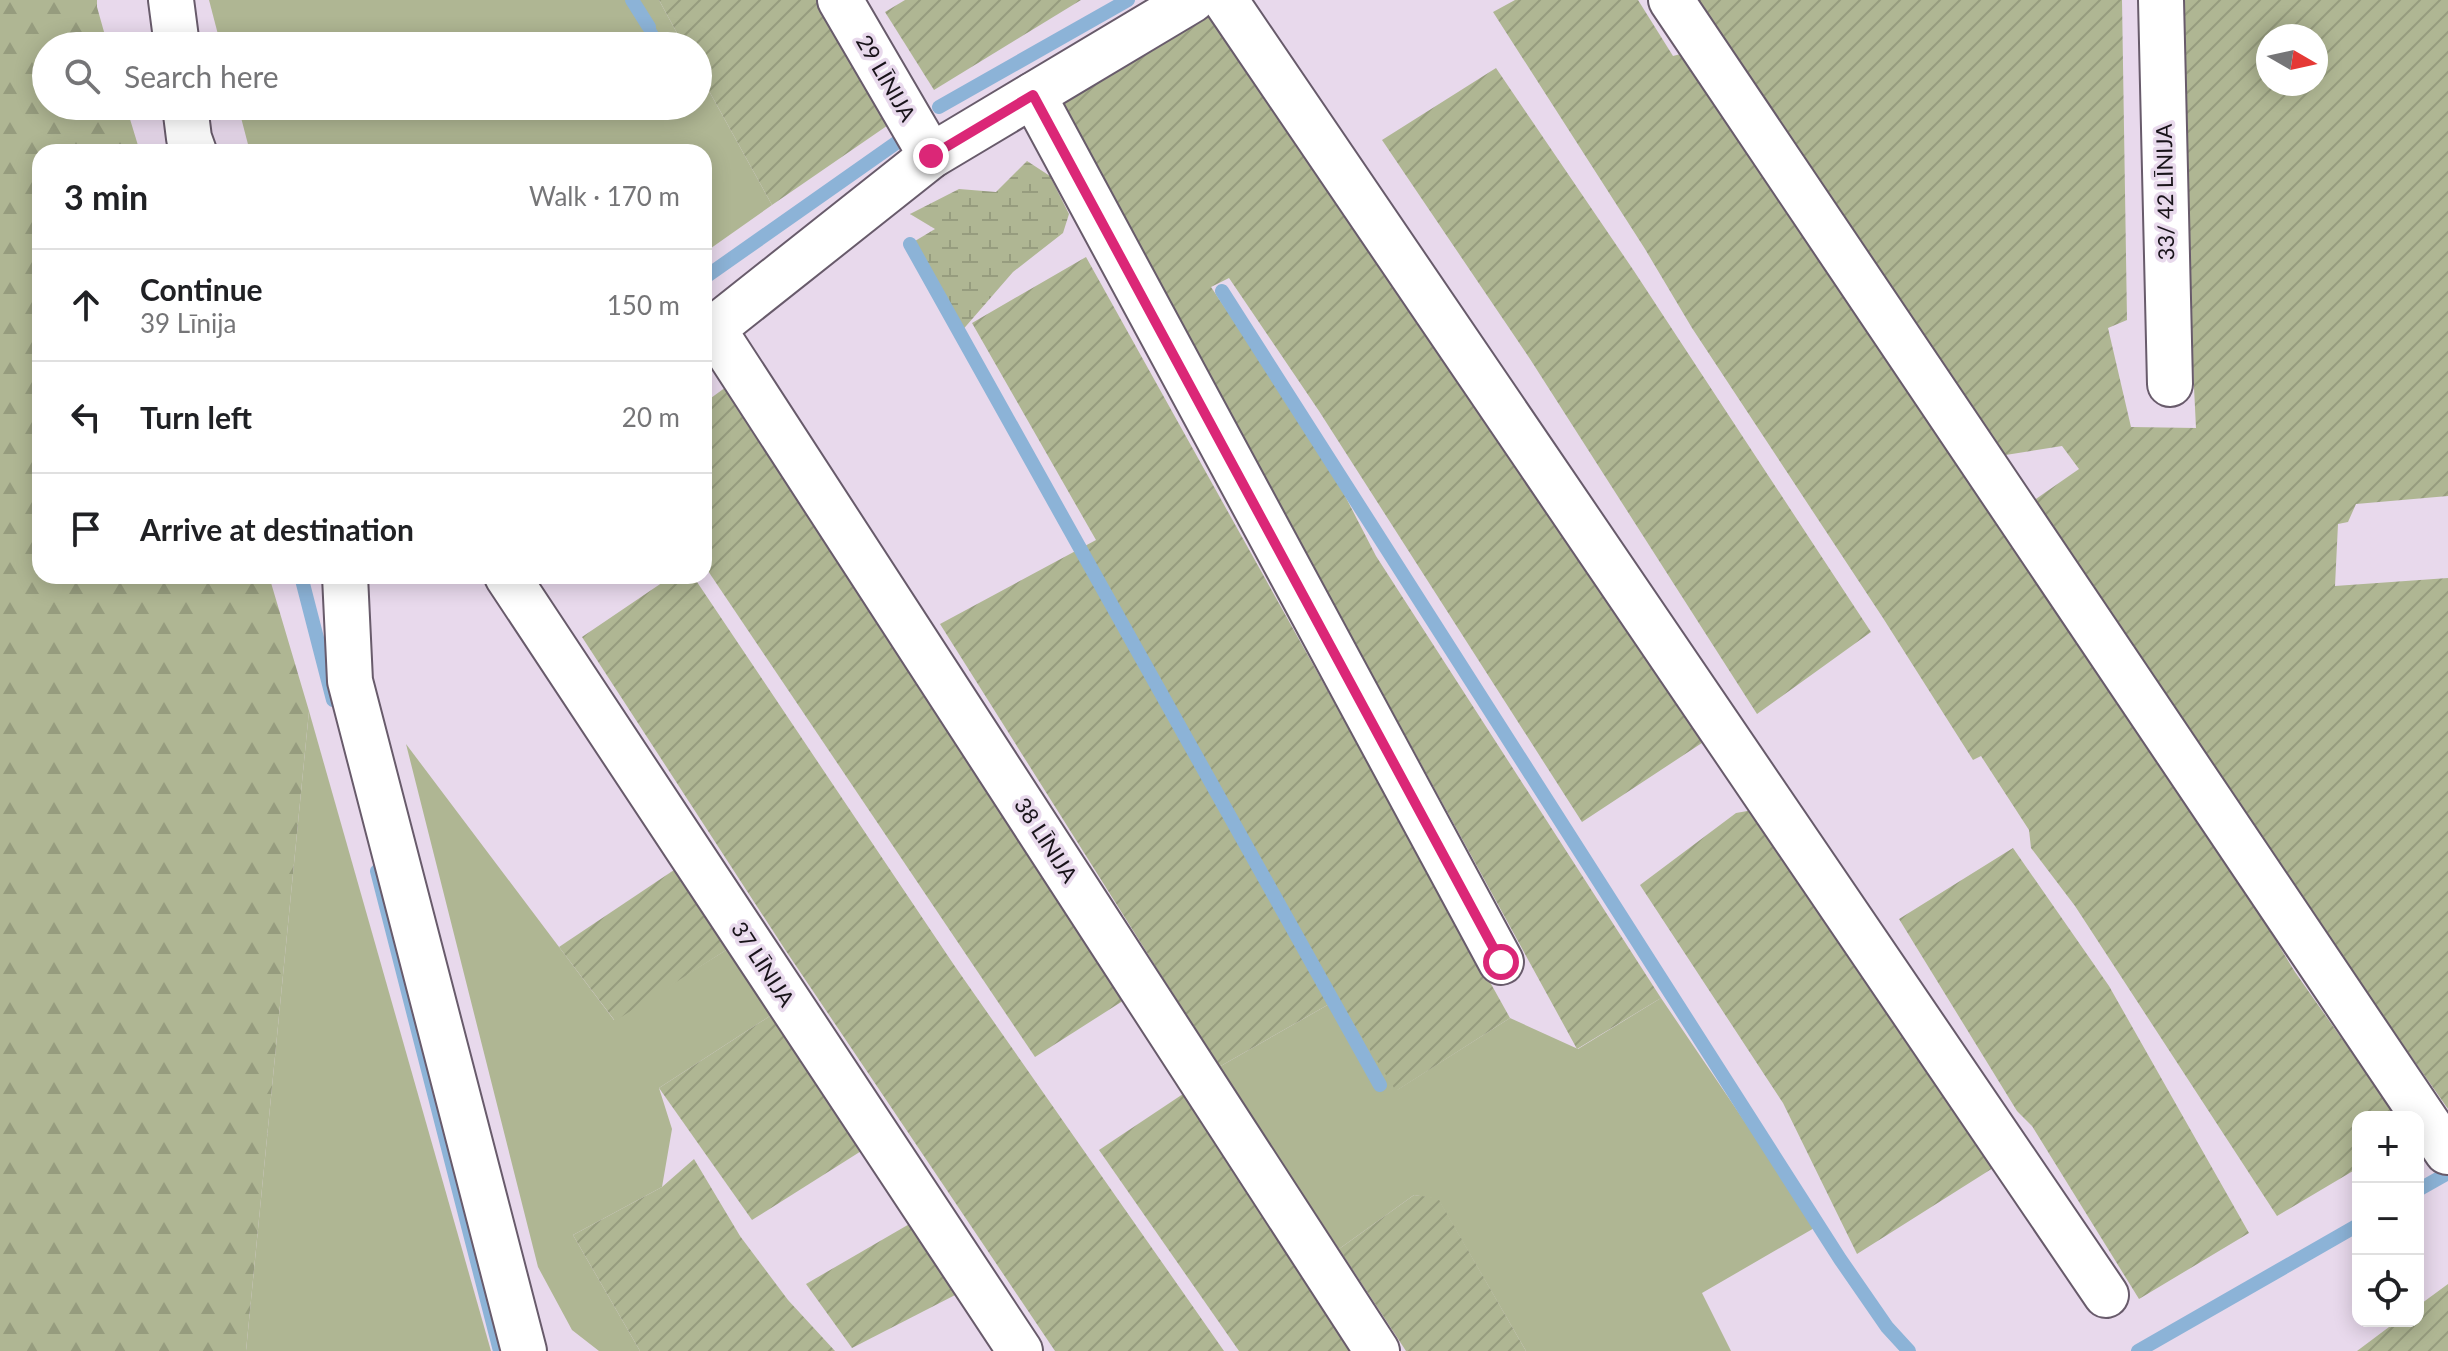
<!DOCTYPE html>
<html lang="en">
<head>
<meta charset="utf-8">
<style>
  :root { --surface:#fff; --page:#f2f2f2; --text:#202124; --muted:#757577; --line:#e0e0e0 }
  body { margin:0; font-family:Lato,sans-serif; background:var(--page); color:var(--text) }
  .controls { position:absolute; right:24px; bottom:24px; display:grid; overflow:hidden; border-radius:16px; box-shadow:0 4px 20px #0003 }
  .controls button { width:72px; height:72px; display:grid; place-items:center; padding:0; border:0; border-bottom:2px solid var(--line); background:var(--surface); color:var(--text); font:40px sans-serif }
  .compass { position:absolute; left:2256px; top:24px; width:72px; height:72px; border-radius:50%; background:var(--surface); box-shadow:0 4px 20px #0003; rotate:99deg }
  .stop { position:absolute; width:24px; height:24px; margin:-18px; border:6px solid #db2777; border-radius:50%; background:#fff }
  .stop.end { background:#db2777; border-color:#fff; box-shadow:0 2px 8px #0008 }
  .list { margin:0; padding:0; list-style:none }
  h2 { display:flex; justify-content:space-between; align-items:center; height:104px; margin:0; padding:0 32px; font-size:34px }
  h2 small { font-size:26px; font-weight:400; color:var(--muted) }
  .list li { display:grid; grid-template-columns:52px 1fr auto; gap:24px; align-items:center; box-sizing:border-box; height:112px; padding:0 32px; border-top:2px solid var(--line) }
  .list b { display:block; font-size:30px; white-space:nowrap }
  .list p { margin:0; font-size:26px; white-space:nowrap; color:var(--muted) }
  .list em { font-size:26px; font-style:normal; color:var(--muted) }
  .icon { flex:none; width:44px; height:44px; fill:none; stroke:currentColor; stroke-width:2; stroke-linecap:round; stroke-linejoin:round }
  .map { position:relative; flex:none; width:2448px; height:1351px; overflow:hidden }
  .search { position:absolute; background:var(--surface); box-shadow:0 4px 20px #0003; left:32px; top:32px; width:680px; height:88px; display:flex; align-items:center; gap:20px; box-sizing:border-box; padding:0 28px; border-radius:44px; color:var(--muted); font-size:30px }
  .panel { position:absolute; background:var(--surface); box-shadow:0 4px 20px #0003; left:32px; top:144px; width:680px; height:440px; border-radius:24px }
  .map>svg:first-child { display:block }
</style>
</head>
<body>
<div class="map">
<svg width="2448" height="1351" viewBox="0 0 2448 1351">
  <defs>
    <pattern id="forest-firs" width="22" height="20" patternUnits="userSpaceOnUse" patternTransform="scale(2)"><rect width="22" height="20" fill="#afb693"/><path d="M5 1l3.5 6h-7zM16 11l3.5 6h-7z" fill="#969c7e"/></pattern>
    <pattern id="wetland-marsh" width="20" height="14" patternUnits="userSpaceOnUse" patternTransform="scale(2)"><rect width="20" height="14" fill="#afb693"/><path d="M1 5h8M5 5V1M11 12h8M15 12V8" fill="none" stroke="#969c7e"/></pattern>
    <pattern id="garden-furrows" width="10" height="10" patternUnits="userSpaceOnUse" patternTransform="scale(2)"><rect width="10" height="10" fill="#afb693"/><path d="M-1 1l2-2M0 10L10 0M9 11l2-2" fill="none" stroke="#969c7e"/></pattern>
  </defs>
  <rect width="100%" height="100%" fill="#e8d9ec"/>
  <g fill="#afb693">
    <path d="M209 0H659L684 46H221Z"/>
    <path d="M698 71 772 205 704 253V152H250L238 106H698Z"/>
    <path d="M309 711 491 1351H246Z"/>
    <path d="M406 744 614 1020 731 947 773 1014 659 1088 672 1129 662 1187 573 1235 640 1351H599L572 1330 538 1267Z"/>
    <path d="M1661 998 1816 1227 1702 1293 1731 1351H1526L1438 1199 1414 1195 1339 1249 1219 1067 1338 999 1397 1090 1510 1018 1578 1049Z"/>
  </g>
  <path fill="url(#forest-firs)" d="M0 0H97V7L108 46H46V106H126L140 152H40V576H269L309 711 246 1351H0Z"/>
  <path fill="url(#wetland-marsh)" d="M1027 161 1050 176 1069 214 1063 233 1013 272 960 333 910 244 935 229 910 214 959 189 996 192Z"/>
  <g fill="url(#garden-furrows)" fill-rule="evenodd">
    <path d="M659 0H823L894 121 772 205 698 71V46H684Z"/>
    <path d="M905 0H1081L934 90 885 12Z"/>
    <path d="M1515 0H1638L1673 56 1688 52 1754 159 1969 482 2207 828 2295 972 2342 1039 2365 1047 2412 1117H2358V1168L2277 1216 2075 906 2031 848 2029 830 1981 756 1973 760 1883 618 1692 328 1645 249 1493 12Z"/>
    <path d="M1689 0H2122L2127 320 2108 328 2131 427 2196 428 2175 0H2448V496L2356 504 2348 522 2338 524 2335 586 2448 578V1109L2380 1012 2363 1004 2135 650 2033 501 2079 469 2062 446 1993 457ZM2268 36H2316V84H2268Z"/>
    <path d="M1219 7 1711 737 1582 822 1319 411 1229 278 1211 287 1324 455 1376 556 1661 998 1577 1049 1061 106 1071 93Z"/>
    <path d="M1496 68 1634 271 1871 632 1757 714 1530 359 1382 140Z"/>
    <path d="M1086 257 1510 1018 1396 1091 1338 999 1219 1067 940 624 1096 540 972 323Z"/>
    <path d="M733 382 1129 997 1035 1057 704 565V403Z"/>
    <path d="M672 576H693L954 965 1224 1351H1055L786 951 582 637Z"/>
    <path d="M1764 808 1993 1168 1857 1254 1783 1103 1640 885 1736 813Z"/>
    <path d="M2013 848 2109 986 2249 1233 2139 1299 2032 1126 2017 1111 1899 919Z"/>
    <path d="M677 868 731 947 615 1021 559 947Z"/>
    <path d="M773 1014 866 1148 752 1220 659 1088Z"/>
    <path d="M1189 1090 1360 1351H1239L1099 1150Z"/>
    <path d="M694 1159 740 1236 788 1300 835 1351H640L573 1235 662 1187Z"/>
    <path d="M1414 1195 1438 1198 1526 1351H1406L1339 1249Z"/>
    <path d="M918 1219 961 1292 852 1348 806 1284Z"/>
    <path d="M2448 1284V1351H2357L2397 1321H2418V1306Z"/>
  </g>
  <path fill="#8cb3d7" d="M650 19 667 46H643Z"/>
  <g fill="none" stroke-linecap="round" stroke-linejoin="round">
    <g stroke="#8cb3d7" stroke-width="14">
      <path d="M632 0 649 27"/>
      <path d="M939 107 1128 0"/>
      <path d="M910 244 1380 1085"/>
      <path d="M704 278 906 136"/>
      <path d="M1222 291 1840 1259 1887 1327 1909 1351"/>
      <path d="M301 576 333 700"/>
      <path d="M377 871 500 1351"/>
      <path d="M2418 1190 2448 1173"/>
      <path d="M2138 1351 2358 1225"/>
    </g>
    <g stroke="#685b6b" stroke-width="48">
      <g id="minor">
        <path d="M171 0 177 46"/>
        <path d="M840 0 931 156"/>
        <path d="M1225 0 2106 1295"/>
        <path d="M1671 0 2447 1152"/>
        <path d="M2161 0 2170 384"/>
        <path d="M1033 95 1501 962"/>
        <path d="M185 106 189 138 194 152"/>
        <path d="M714 330 1377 1351"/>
        <path d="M704 336 931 156 1192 0"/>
        <path d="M345 576 350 681 524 1351"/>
        <path d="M507 576 1020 1351"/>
      </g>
    </g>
    <use href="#minor" stroke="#fff" stroke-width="44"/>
  </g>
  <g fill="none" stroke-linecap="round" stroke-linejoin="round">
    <path stroke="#db2777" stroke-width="10" d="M931 156 1033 95 1501 962"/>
  </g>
  <g text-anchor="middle" stroke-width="7" stroke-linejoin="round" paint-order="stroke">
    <g font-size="22" fill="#181319" stroke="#e8d9ec">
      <text transform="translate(886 78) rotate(60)" y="8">29 LĪNIJA</text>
      <text transform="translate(2165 192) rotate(-91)" y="8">33/ 42 LĪNIJA</text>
      <text transform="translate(1046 840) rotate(57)" y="8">38 LĪNIJA</text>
      <text transform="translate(763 964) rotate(57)" y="8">37 LĪNIJA</text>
    </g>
  </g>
</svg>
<div class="controls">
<button>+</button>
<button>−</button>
<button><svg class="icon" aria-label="locate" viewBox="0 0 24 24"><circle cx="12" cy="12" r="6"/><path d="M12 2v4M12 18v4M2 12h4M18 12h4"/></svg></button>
</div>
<svg class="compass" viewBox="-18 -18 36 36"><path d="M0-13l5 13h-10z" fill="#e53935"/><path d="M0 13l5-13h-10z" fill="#757577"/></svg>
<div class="stop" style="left:1501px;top:962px"></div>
<div class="stop end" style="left:931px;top:156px"></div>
<div class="search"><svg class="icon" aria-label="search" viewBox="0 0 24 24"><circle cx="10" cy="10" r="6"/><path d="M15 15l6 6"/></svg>Search here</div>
<section class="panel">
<h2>3 min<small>Walk · 170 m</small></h2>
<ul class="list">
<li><svg class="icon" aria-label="ahead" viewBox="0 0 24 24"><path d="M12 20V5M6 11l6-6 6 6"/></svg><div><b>Continue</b><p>39 Līnija</p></div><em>150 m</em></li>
<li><svg class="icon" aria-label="left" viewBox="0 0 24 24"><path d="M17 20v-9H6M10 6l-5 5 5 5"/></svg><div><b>Turn left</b></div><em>20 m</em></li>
<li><svg class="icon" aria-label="arrive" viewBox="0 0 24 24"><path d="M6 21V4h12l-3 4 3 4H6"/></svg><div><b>Arrive at destination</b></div></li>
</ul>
</section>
</div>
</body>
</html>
